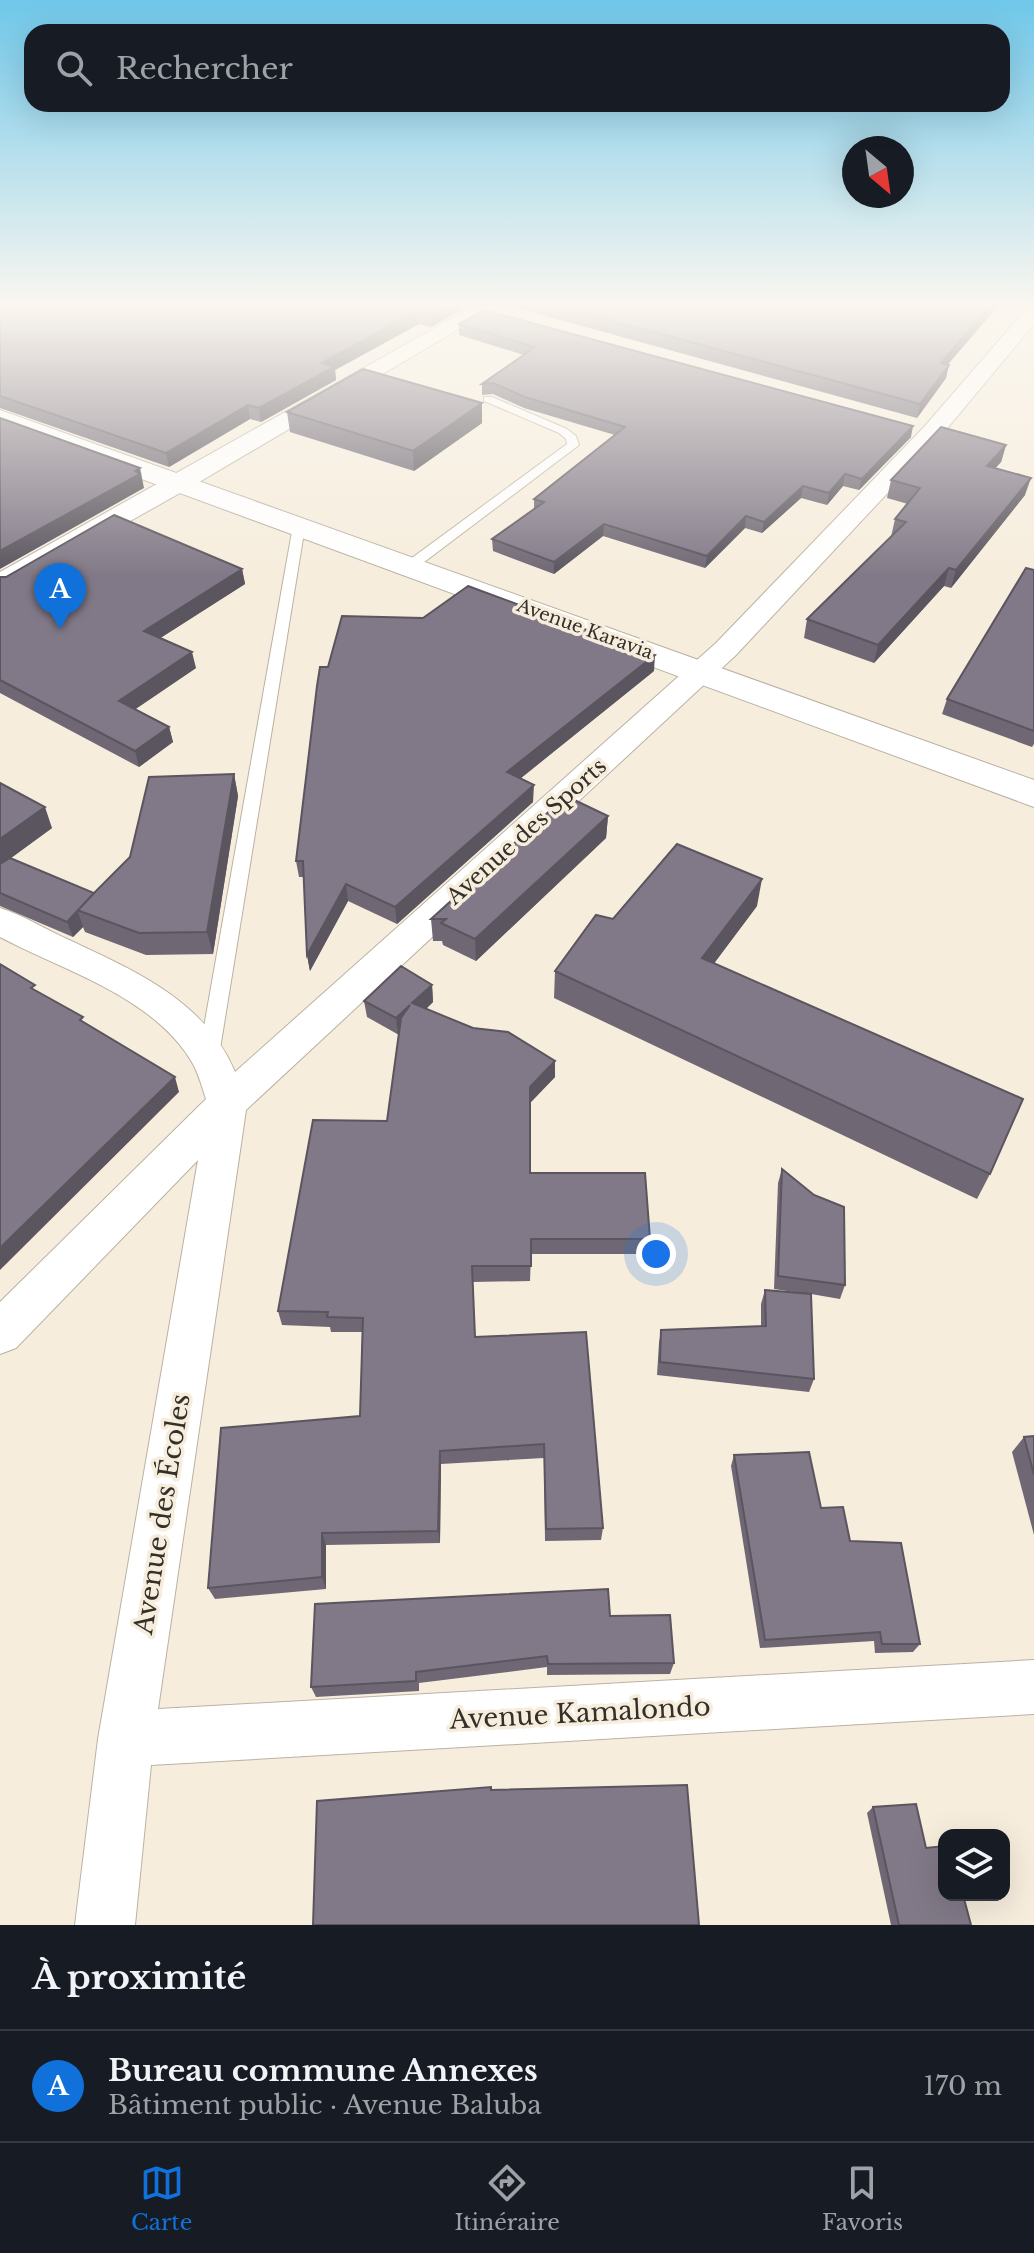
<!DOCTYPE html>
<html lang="fr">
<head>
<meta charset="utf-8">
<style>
  :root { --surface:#171b24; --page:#242831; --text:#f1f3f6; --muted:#9ea1a6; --line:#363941; --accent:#1171da }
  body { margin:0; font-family:"Libre Baskerville",serif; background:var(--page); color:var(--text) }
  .controls { position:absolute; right:24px; bottom:24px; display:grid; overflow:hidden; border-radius:16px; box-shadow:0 8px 32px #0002 }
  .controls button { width:72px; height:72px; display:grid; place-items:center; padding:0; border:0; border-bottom:2px solid var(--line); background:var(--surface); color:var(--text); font:40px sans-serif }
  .compass { position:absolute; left:842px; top:136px; width:72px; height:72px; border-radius:50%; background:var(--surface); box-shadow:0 8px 32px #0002; rotate:151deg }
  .you { position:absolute; left:656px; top:1254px; width:28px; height:28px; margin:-20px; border:6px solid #fff; border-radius:50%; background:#1a73e8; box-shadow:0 0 0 12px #1a73e833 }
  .badge { display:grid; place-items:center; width:52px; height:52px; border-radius:50%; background:var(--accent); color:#fff; font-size:26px; font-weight:700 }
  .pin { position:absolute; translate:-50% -66px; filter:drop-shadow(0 2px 4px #0008) }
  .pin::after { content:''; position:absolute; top:42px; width:28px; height:24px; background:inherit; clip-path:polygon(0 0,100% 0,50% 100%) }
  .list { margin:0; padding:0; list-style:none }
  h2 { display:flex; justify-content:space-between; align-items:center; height:104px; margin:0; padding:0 32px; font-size:34px }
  h2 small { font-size:26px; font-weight:400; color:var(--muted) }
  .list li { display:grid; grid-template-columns:52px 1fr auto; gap:24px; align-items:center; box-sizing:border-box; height:112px; padding:0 32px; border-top:2px solid var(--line) }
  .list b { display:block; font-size:30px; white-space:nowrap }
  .list p { margin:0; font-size:26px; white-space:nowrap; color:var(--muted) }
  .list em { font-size:26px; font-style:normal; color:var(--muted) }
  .icon { flex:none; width:44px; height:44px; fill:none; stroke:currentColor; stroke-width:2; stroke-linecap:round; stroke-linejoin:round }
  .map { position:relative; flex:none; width:1034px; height:1925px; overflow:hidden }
  .search { position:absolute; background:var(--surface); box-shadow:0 8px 32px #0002; left:24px; right:24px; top:24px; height:88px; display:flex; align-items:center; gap:20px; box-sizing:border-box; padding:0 28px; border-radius:24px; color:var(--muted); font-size:30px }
  .sheet { height:216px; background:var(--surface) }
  nav { display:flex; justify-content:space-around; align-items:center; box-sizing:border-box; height:112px; border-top:2px solid var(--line); background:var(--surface); font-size:22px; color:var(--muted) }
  nav a { display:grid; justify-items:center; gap:4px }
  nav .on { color:var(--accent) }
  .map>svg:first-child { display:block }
</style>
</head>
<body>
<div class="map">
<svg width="1034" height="1925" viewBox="0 0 1034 1925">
  <rect width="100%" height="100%" fill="#f6eddd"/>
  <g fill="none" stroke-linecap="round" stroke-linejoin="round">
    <g stroke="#bab2a3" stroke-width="2">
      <g id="service">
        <path d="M484 397H492L567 429 576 436 579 445 415 569H405V563L567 444 566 439 559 433 484 401Z"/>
        <path d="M299 522 305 526 219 1055 216 1060H202L199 1055 293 526Z"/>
      </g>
    </g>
    <g stroke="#bab2a3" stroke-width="2">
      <g id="minor">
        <path d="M474 306H498L189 488 9 589 0 591V572Z"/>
        <path d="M1034 306V324L940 437 736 655 246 1110 158 1709 1034 1660V1714L151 1765 135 1925H75L98 1739 198 1160 16 1348 0 1354V1302L206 1099C202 1087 199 1075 193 1064 155 997 64 971 0 937V908C23 915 45 929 67 939 133 970 205 1000 235 1072L716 643 924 427 1027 308Z"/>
      </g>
    </g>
    <g stroke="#bab2a3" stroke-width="2">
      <path id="tertiary" d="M0 410 1034 780V807L0 427Z"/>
    </g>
    <use href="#service" fill="#fff" fill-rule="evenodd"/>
    <use href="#minor" fill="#fff" fill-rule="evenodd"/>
    <use href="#tertiary" fill="#fff" fill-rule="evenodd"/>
  </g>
  <g fill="#6f6874">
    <path d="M0 306H468L431 327 419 324 335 370 336 380 261 422 250 419 169 467 0 408Z"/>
    <path d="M509 306H998L948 364 946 378 917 418Z"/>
    <path d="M459 324 911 437 859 490 843 486 827 505 801 498 762 533 745 528 705 568 603 536 554 574 493 551 492 539 534 510V499L615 435 524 408 493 394 482 395V384L524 355 459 335Z"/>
    <path d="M287 412 482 423 414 471 290 432Z"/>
    <path d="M1006 445 1001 462 995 468 1025 495 951 588 944 586 874 663 804 638 807 619 891 537 895 519 908 504 887 498 891 480Z"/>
    <path d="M242 569 245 584 160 638 196 668 135 709 169 727 173 742 139 767 0 693V577Z"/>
    <path d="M1034 570V744L1032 747 942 714 947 699Z"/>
    <path d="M654 671 520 779 533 802 397 924 348 901 310 971 307 955 304 877H299L296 861Z"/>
    <path d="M234 774 238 796 213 954 146 955 85 932 83 927 73 937 0 906V783L52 828 11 858 94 893Z"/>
    <path d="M608 816 606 838 476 961 443 945 442 941H433L431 919Z"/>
    <path d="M757 906 714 963 990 1174 977 1199 554 998 555 971Z"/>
    <path d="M432 985 433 1002 426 1009 555 1077 530 1103V1173L650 1239 648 1254H531L530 1281 473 1282 475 1337 603 1528 601 1540 545 1541 544 1458 441 1464 440 1543 326 1545V1589L215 1599 208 1588 360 1416 362 1332H331L330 1327 282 1325 278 1311 387 1121 399 1035 367 1017 364 1001Z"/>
    <path d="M782 1169 845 1285 840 1299 811 1294 814 1379 809 1392 657 1375 659 1343 661 1330 761 1326V1304L765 1290 807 1294 774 1289 778 1183Z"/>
    <path d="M1034 1436V1535L1012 1452 1024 1437Z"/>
    <path d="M734 1455 821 1508 850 1541 920 1644 913 1652 875 1653 874 1641 760 1648 731 1466Z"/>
    <path d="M610 1616 674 1663 670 1674 547 1675V1667L419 1683V1691L316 1697 311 1687Z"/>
    <path d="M873 1807 926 1848 971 1925H891L867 1813Z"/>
  </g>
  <g fill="#5a555e">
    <path d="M444 306H468L431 327 430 314Z"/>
    <path d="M990 306H998L937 377 941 363Z"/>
    <path d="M418 310 419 324 335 370 336 380 261 422 259 408 322 363Z"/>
    <path d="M949 365 946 378 917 418 920 404Z"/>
    <path d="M482 403V423L414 471 413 451Z"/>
    <path d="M248 405 250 419 169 467 166 453Z"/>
    <path d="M913 426 911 437 859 490 862 479Z"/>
    <path d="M1006 445 1001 462 982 483 987 466Z"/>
    <path d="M140 468 144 488 0 569V551Z"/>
    <path d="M845 474 843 486 827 505 829 493Z"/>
    <path d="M1031 478 1025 495 951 588 956 570Z"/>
    <path d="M803 486 801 498 762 533 764 522Z"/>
    <path d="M746 516 745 528 705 568 707 556Z"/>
    <path d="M604 524 603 536 554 574V562Z"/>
    <path d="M949 568 944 586 874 663 878 645Z"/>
    <path d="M242 569 245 584 148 646 144 631Z"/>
    <path d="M192 652 196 668 124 717 119 701Z"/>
    <path d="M655 655 654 671 507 789V772Z"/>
    <path d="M169 727 173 742 139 767 135 751Z"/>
    <path d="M234 774 238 796 213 954 207 932Z"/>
    <path d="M534 785 533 802 397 924 395 907Z"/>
    <path d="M45 807 52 828 0 866V839Z"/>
    <path d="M608 816 606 838 476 961 475 939Z"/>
    <path d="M762 879 757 906 698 985 702 958Z"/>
    <path d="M346 884 348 901 310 971 307 955Z"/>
    <path d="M78 912 83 927 73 937 67 922Z"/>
    <path d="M432 985 433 1002 414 1020 412 1003Z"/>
    <path d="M410 1005 412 1022 398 1035 396 1018Z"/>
    <path d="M555 1061V1077L530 1103V1087Z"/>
    <path d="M175 1077 179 1092 0 1270V1248Z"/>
    <path d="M440 1451 441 1464 440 1543 438 1531Z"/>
    <path d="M322 1533 326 1545V1589L322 1577Z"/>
  </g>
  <g fill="#817987" stroke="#5a555e" stroke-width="2">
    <path d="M0 306H444L430 314 418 310 322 363 334 367 259 408 248 405 166 453 0 396Z"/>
    <path d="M557 306H990L941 363 949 365 920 404Z"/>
    <path d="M484 310 913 426 862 479 845 474 829 493 803 486 764 522 746 516 707 556 604 524 554 562 492 539 544 502 534 499 625 427 525 397 493 383 482 384 535 347 459 324Z"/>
    <path d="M363 369 482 403 413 451 287 412Z"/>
    <path d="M0 418 140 468 135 471 140 474 0 551Z"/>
    <path d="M941 427 1006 445 987 466 1031 478 956 570 949 568 878 645 807 619 906 522 895 519 920 488 891 480Z"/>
    <path d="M114 515 242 569 144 631 192 652 119 701 169 727 135 751 0 680V577H6Z"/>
    <path d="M1026 568 1034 570V731L947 699Z"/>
    <path d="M468 586 655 655 507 772 534 785 395 907 346 884 307 955 303 861H296L317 686 320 667H328L342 616 423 618Z"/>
    <path d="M234 774 207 932 139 933 77 910 130 857 149 777Z"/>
    <path d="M0 783 45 807 0 839Z"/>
    <path d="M566 796 608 816 475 939 441 923 446 919H431Z"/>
    <path d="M677 844 762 879 702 958 1023 1099 990 1174 555 971 596 915 613 919Z"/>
    <path d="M10 858 94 893 67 922 0 893V864Z"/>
    <path d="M0 964 35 985 31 988 83 1017 80 1020 175 1077 0 1248Z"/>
    <path d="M401 966 432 985 412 1003 473 1028 508 1032 555 1061 530 1087V1173H645L650 1239H531V1266H472L475 1337 586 1332 603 1528 546 1529 544 1444 440 1451 438 1531 322 1533V1577L208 1588 221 1428 360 1416 363 1318 327 1317 328 1312 278 1311 313 1120 387 1121 401 1018 410 1005 396 1018 364 1001Z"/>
    <path d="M782 1169 814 1195 844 1207 845 1285 778 1276Z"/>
    <path d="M765 1290 811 1294 814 1379 660 1362 661 1330 766 1326Z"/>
    <path d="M1034 1436V1475L1024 1437Z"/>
    <path d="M809 1452 821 1508 843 1507 850 1541 901 1543 920 1644H882L880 1632 765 1640 734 1455Z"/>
    <path d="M608 1589 610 1616 670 1615 674 1663 548 1664 547 1656 416 1672V1681L311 1687 315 1604Z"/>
    <path d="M687 1785 699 1925H313L317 1801 491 1787V1790Z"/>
    <path d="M916 1804 926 1848 944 1846V1895H963L971 1925H899L873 1807Z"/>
  </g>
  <linearGradient id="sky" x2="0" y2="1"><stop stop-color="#6fc7e9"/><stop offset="0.53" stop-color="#fbf7f0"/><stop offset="1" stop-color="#fbf7f0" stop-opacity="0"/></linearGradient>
  <rect width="1034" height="576" fill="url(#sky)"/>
  <g text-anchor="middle" stroke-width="7" stroke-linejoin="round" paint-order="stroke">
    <g font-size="18" fill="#33302a" stroke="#f6eddd">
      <text transform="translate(585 629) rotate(20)" y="6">Avenue Karavia</text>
    </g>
    <g font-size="22" fill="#33302a" stroke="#f6eddd">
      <text transform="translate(526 831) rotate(-42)" y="8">Avenue des Sports</text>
    </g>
    <g font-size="26" fill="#33302a" stroke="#f6eddd">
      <text transform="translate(162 1514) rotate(-81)" y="9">Avenue des Écoles</text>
      <text transform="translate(580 1713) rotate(-3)" y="9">Avenue Kamalondo</text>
    </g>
  </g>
</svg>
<div class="controls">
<button><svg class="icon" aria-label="layers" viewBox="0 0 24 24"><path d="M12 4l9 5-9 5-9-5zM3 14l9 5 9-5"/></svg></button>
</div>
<svg class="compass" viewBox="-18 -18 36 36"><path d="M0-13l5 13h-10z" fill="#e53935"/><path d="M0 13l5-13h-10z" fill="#9ea1a6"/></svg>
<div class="you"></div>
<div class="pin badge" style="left:60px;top:629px">A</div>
<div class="search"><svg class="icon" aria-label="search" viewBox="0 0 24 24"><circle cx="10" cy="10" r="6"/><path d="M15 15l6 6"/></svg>Rechercher</div>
</div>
<section class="sheet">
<h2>À proximité<small></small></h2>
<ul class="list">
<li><span class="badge">A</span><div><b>Bureau commune Annexes</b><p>Bâtiment public · Avenue Baluba</p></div><em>170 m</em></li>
</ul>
</section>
<nav>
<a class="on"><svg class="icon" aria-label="map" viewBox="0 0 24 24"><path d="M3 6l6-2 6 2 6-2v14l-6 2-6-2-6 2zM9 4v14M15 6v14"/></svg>Carte</a>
<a><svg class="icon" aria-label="directions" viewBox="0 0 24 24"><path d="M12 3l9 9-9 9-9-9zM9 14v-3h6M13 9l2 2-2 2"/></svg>Itinéraire</a>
<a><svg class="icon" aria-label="saved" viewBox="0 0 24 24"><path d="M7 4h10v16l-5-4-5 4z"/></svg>Favoris</a>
</nav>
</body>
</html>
